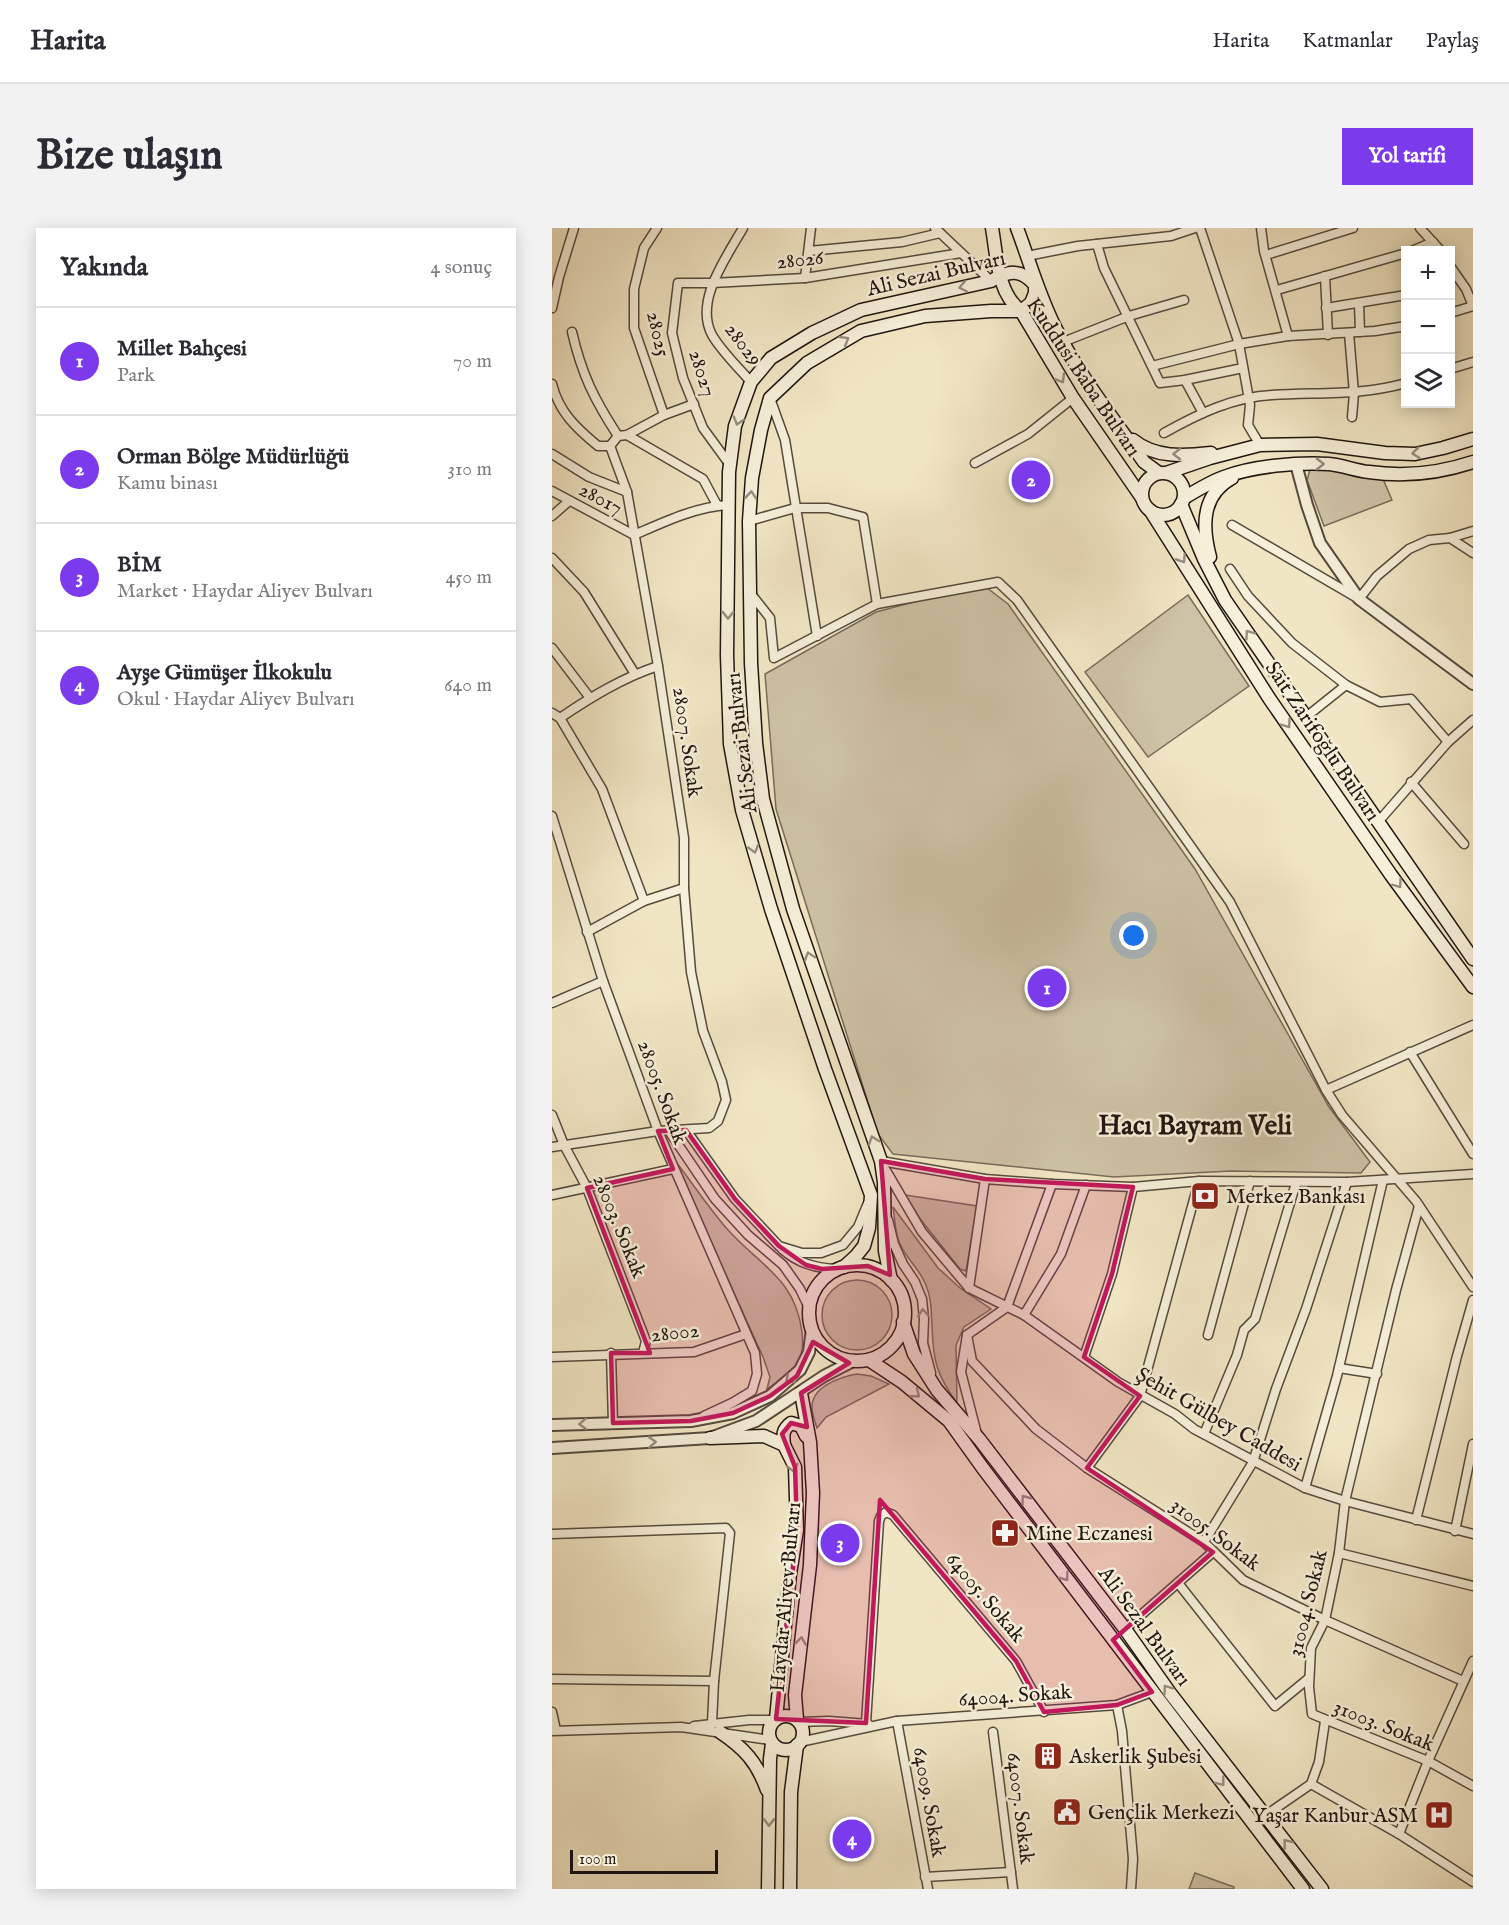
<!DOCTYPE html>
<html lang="tr">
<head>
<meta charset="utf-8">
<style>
  :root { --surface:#fff; --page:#f2f2f3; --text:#2b2b33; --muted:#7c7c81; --line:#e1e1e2; --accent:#7c3aed }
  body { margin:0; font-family:"IM FELL English",serif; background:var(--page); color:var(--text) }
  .controls { position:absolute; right:18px; top:18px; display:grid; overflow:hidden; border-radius:0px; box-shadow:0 3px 15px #0003 }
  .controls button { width:54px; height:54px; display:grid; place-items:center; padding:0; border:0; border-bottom:2px solid var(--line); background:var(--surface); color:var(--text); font:30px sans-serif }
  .scale { position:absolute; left:18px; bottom:15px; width:148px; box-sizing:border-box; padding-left:6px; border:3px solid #221611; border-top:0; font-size:16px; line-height:21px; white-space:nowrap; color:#221611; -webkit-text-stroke:4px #f6efd9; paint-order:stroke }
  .you { position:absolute; left:582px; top:708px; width:21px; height:21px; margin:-15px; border:4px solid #fff; border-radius:50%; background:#1a73e8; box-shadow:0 0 0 9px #1a73e833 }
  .badge { display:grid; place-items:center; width:39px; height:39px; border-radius:50%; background:var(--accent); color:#fff; font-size:20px; font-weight:700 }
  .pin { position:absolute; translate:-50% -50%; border:3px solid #fff; box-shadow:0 2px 6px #0006 }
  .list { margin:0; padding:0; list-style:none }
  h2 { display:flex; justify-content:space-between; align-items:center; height:78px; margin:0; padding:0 24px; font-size:26px }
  h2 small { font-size:20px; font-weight:400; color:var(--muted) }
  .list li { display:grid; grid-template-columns:39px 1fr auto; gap:18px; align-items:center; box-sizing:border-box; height:108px; padding:0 24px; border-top:2px solid var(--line) }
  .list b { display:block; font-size:22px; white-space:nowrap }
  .list p { margin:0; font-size:20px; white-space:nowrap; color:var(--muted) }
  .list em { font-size:20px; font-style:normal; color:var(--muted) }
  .icon { flex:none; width:33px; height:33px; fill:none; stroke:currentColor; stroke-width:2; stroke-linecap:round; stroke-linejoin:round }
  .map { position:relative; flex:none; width:921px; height:1661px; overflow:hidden; border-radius:0px }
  header { display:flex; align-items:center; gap:36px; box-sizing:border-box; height:84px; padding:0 30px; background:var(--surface); border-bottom:2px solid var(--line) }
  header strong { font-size:28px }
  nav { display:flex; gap:33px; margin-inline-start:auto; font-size:21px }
  .intro { display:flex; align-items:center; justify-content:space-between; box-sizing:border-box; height:144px; padding:0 36px }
  h1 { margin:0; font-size:42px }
  .button { padding:15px 27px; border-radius:0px; background:var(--accent); color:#fff; font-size:21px; font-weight:700 }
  main { display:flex; gap:36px; padding:0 36px }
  aside { flex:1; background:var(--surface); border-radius:0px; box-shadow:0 3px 15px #0003 }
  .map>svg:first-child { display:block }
</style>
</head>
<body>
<header>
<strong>Harita</strong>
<nav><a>Harita</a><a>Katmanlar</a><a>Paylaş</a></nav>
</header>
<div class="intro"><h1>Bize ulaşın</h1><a class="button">Yol tarifi</a></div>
<main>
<aside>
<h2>Yakında<small>4 sonuç</small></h2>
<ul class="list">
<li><span class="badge">1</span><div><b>Millet Bahçesi</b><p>Park</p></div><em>70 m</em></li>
<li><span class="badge">2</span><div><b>Orman Bölge Müdürlüğü</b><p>Kamu binası</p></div><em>310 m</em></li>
<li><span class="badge">3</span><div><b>BİM</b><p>Market · Haydar Aliyev Bulvarı</p></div><em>450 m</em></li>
<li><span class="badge">4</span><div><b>Ayşe Gümüşer İlkokulu</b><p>Okul · Haydar Aliyev Bulvarı</p></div><em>640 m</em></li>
</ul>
</aside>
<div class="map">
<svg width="921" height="1661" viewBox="0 0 921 1661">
  <rect width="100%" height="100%" fill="#f1e6c4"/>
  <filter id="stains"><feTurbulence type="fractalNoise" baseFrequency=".00333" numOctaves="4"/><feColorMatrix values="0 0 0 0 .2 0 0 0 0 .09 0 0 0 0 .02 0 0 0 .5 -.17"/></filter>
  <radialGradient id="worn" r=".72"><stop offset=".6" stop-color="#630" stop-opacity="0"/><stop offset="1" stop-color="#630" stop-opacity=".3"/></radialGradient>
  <g fill="#cec3a6" stroke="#786c5c" stroke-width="1.5">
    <path d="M775 241 831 251 840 272 772 298 755 252 758 242Z"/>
    <path d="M430 356 456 376 643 641 777 879 818 934 809 945 679 943 562 949 341 926 326 906 224 581 213 446 324 384Z"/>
    <path d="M636 367 697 458 596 529 533 444Z"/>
    <path d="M121 930C140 954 157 981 177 1003 210 1039 243 1051 250 1104 254 1137 240 1146 215 1161L218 1149 211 1129Z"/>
    <path d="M353 967 425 978 414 1043 408 1041 369 992Z"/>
    <path d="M341 979 386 1040 408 1060 439 1081 412 1099 404 1117 405 1175C384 1146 381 1132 380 1097 379 1084 380 1072 375 1060 370 1043 355 1032 348 1016 343 1006 343 991 341 979Z"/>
    <circle cx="305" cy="1087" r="35"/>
    <path d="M305 1146 319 1148 337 1156 274 1189 265 1200C263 1194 261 1187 260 1181 258 1159 288 1149 305 1146Z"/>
    <path d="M643 1645 682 1659V1661H637Z"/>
  </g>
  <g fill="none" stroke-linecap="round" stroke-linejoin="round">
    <g stroke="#564a3e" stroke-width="11">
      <g id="minor">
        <path d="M105 0 92 20 82 61V100L112 187"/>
        <path d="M191 0C174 30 142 73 160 107 170 124 186 139 199 154"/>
        <path d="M383 0 439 53"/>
        <path d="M648 0 687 116 698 177 696 197 708 217"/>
        <path d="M709 0 712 23 736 108"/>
        <path d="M868 0 888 22"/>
        <path d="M545 16 552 40 608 155 633 152 691 140"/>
        <path d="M862 22 881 14"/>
        <path d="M257 23 350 14 388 5"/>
        <path d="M714 27 801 0"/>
        <path d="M475 28 526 18 619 8 643 0"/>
        <path d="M898 38 914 61 921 78"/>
        <path d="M773 48 776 107"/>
        <path d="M253 50 259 0"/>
        <path d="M725 62 854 25"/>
        <path d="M807 75 808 104"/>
        <path d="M0 80 7 49 22 0"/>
        <path d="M774 80 854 67"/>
        <path d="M898 85 921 78"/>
        <path d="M20 104C30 147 42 171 66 208"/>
        <path d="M797 105 802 165 800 189"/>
        <path d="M511 114 577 88 632 72"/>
        <path d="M600 138 687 116 736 108 823 103 854 98"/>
        <path d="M898 141 921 134"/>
        <path d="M633 152 651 185"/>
        <path d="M0 156C7 184 24 200 46 218H58"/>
        <path d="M218 170 233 212 265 408"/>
        <path d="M612 205C646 186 681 169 720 167 767 164 808 168 854 155"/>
        <path d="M75 207 151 251 165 277"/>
        <path d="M58 218 66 208 75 207 112 187 142 176"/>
        <path d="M0 226 37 249 75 264"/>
        <path d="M423 235 476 206 521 170"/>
        <path d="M178 237 151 200 131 150 120 105 126 55H160L253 50 409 25"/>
        <path d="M0 263 82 307C112 294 143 279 176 277"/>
        <path d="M0 288 17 273"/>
        <path d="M197 293 243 280H276L311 289 325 376"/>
        <path d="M680 297 807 371 825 348 857 321 877 312 898 310 921 303"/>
        <path d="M898 310 921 325"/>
        <path d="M0 330 32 364 83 446"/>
        <path d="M678 341 696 368 740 415 794 457 828 474 859 471 896 514"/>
        <path d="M199 366 218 390 222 430 325 376 446 354 465 372 678 674 774 862 790 887 864 973 921 1059"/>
        <path d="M0 420 38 470"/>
        <path d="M0 485 8 490 50 561 92 673"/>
        <path d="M754 489 794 457"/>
        <path d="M8 490C39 469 70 450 106 438"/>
        <path d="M859 554 912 616"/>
        <path d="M0 588 51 753 106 903 203 1125 205 1146 200 1163 180 1175 152 1188"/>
        <path d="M826 594 896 514 921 492"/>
        <path d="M35 704 92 673 132 660"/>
        <path d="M0 775 51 753"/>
        <path d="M858 824 921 926"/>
        <path d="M774 862 921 797"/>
        <path d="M0 887 12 917 35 960 94 1113 91 1125"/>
        <path d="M134 902 183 971 227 1018 250 1025H269L291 1017 306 999 316 975"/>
        <path d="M117 903 163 971 196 1007 231 1037 248 1061 257 1080"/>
        <path d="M0 919 106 903 157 900 166 893 174 872 170 854 151 803 139 744 132 660V610L106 438 75 264 58 218"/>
        <path d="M329 933 433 951 500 956 581 959 647 953 795 954 921 946"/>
        <path d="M332 939 370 1004 417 1060 472 1087 566 1154 623 1186 642 1201 753 1260 793 1273 921 1306"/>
        <path d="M0 967 121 941"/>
        <path d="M867 978 844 1062 793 1273 787 1325 773 1392 759 1420 757 1459 760 1486 876 1533 921 1558"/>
        <path d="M336 992 342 1016 351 1036 363 1054 370 1071 372 1091 371 1115 379 1145"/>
        <path d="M230 1021C246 1035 262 1040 284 1041"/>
        <path d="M417 1060 433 951"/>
        <path d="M472 1087 509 1026 534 957"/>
        <path d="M415 1107 420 1133 484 1201 535 1240 652 1314 691 1352 773 1392 911 1453"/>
        <path d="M656 1107 698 953"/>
        <path d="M59 1125 61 1195"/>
        <path d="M0 1129 142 1124 194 1106"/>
        <path d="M532 1129 560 1046 581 959"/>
        <path d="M787 1140 825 1146"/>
        <path d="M425 1206 409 1144 415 1107 455 1079 500 956"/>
        <path d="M652 1206 685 1127 692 1102 703 1091 744 955"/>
        <path d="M535 1240 588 1168 647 953"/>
        <path d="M753 1260 785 1148 831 952"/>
        <path d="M864 1292 905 1128 921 1072"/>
        <path d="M903 1303 921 1216"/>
        <path d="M0 1306 174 1300 178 1305 162 1453 160 1495"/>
        <path d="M652 1314 701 1234 724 1161 754 1081 795 954"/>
        <path d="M787 1325 921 1358"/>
        <path d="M626 1355 723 1478 757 1450"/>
        <path d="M573 1401 661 1324"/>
        <path d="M0 1451 162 1453"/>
        <path d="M565 1477 570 1503 581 1631 579 1661"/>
        <path d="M0 1484 4 1502"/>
        <path d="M345 1493 376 1661"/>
        <path d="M247 1494 277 1493 316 1496"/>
        <path d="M314 1495 327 1293 329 1288 334 1284 341 1287 464 1433 492 1484"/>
        <path d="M142 1498 197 1492H222"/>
        <path d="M0 1503 129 1499 218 1512"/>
        <path d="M441 1504 461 1661"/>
        <path d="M248 1514 345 1493 565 1477 600 1464"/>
        <path d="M759 1556 847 1606 921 1654"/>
        <path d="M714 1587 759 1556 767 1534 773 1493"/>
        <path d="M847 1606 876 1533 921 1433"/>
        <path d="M373 1649 459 1644"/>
      </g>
    </g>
    <g stroke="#564a3e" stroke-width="14">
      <g id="tertiary">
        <path d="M744 236 755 277 768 315 807 371 921 456"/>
        <path d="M0 1197 139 1193 181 1185 218 1168 248 1142 257 1124 260 1101"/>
        <path d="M0 1220 158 1210 204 1193 272 1148 301 1133"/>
      </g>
    </g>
    <g stroke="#221611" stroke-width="15">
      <g id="secondary">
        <path d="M440 0C445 28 445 65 469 83L521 170 590 270"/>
        <path d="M465 0C477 32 486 64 501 95 525 145 560 189 592 234L607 245"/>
        <path d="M581 212C603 230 631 228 659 225"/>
        <path d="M614 245 658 230 708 217 765 216 833 225 863 226 891 220 921 211"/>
        <circle cx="611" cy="266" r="21"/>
        <path d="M632 270C645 262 658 254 672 249 701 238 746 234 777 236 790 237 804 243 817 244 852 249 888 245 921 234"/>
        <path d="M629 276 652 331 673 372 921 731"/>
        <path d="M598 282 717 470 839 647 921 759"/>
        <path d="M658 329C650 299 649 267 680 250"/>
        <circle cx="305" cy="1085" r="48"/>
        <path d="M292 1039 304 1028 312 1018 317 1000 319 967 273 841 219 681 190 582 178 516 175 427 177 244 183 198 199 154 219 130 260 105 309 82 439 53C457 42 469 41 483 57V65L479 75 469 83H439L373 88 309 103 255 135 218 170 209 202 200 250 197 293 199 435 204 515 211 571 241 681 329 933 332 954 333 1023 339 1052"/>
        <path d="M351 1094 362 1126 385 1162 428 1212 573 1401 618 1465 770 1661"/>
        <path d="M317 1132 350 1154 397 1193 430 1239 751 1661"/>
        <path d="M158 1210 212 1208 232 1217 243 1239 245 1302 238 1346 224 1491"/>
        <path d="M232 1217C231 1207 230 1202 239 1195L249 1198 254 1208"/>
        <circle cx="234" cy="1505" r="17"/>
        <path d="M245 1492 243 1467 258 1337 261 1265 258 1214 249 1165"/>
        <path d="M168 1504C192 1520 205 1534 215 1562"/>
        <path d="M216 1661 218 1531 220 1515"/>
        <path d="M238 1661 239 1564 245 1517"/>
      </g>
    </g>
    <use href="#minor" stroke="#f6efd9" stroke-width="8"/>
    <use href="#tertiary" stroke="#f6efd9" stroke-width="10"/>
    <use href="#secondary" stroke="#f6efd9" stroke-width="12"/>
  </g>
  <defs><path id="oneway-chevron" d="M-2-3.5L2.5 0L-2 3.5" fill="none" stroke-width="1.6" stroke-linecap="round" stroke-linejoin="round" transform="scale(1.5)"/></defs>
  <g stroke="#978d7f">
    <use href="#oneway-chevron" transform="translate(411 59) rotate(168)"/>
    <use href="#oneway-chevron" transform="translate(293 112) rotate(-31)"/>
    <use href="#oneway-chevron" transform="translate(509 151) rotate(59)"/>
    <use href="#oneway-chevron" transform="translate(186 193) rotate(107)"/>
    <use href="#oneway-chevron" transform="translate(864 225) rotate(174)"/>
    <use href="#oneway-chevron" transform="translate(625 226) rotate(-180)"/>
    <use href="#oneway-chevron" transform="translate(768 236)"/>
    <use href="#oneway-chevron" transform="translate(199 267) rotate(-86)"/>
    <use href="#oneway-chevron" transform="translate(630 331) rotate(57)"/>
    <use href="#oneway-chevron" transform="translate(176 387) rotate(90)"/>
    <use href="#oneway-chevron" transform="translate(697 406) rotate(-125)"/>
    <use href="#oneway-chevron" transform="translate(735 496) rotate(55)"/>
    <use href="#oneway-chevron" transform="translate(202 621) rotate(74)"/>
    <use href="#oneway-chevron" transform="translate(846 656) rotate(54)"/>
    <use href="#oneway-chevron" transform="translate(257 728) rotate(-108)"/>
    <use href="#oneway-chevron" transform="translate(321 912) rotate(-110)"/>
    <use href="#oneway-chevron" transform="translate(371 1085) rotate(-94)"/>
    <use href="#oneway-chevron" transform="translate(237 1152) rotate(140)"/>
    <use href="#oneway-chevron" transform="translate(364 1166) rotate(39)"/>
    <use href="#oneway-chevron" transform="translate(31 1196) rotate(178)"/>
    <use href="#oneway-chevron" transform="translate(100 1214) rotate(-3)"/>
    <use href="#oneway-chevron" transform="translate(241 1240) rotate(76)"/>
    <use href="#oneway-chevron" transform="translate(473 1271) rotate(-127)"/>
    <use href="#oneway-chevron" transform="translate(513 1349) rotate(53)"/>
    <use href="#oneway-chevron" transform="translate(249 1413) rotate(-83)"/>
    <use href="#oneway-chevron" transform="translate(615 1461) rotate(-126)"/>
    <use href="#oneway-chevron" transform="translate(669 1554) rotate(52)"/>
    <use href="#oneway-chevron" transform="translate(217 1594) rotate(91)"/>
    <use href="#oneway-chevron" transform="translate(735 1615) rotate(-128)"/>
  </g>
  <path fill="#c2185b" fill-opacity="0.2" stroke="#c2185b" stroke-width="4.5" stroke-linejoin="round" d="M134 902 183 971 227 1018 254 1037 270 1041 316 1038 338 1047 329 933 433 951 581 959 560 1046 532 1129 588 1168 535 1240 661 1324 561 1412 600 1464 565 1477 492 1484 464 1433 328 1272 314 1495 224 1491 245 1302 243 1239 230 1206 239 1195 255 1199 249 1165 297 1135 261 1114 245 1148 218 1168 181 1185 139 1193 61 1195 59 1125H98L35 960 121 941 106 903Z"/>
  <defs>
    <g id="bank-square" transform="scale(1.5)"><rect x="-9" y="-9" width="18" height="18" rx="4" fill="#8f2418" stroke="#f6efd9"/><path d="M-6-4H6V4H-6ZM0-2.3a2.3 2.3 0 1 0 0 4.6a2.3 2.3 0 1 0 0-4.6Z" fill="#fff"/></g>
    <g id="pharmacy-square" transform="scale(1.5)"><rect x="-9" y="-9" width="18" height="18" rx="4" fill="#8f2418" stroke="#f6efd9"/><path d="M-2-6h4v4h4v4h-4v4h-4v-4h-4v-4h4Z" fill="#fff"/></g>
    <g id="building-square" transform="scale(1.5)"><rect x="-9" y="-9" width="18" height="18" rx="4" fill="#8f2418" stroke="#f6efd9"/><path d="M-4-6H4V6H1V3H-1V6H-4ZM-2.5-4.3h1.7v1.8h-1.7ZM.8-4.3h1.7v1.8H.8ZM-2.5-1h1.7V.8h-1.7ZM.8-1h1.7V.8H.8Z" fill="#fff"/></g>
    <g id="civic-square" transform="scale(1.5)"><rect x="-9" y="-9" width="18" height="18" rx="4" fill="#8f2418" stroke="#f6efd9"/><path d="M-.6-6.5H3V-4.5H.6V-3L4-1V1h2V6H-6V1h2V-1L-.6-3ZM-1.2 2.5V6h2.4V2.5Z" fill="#fff"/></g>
    <g id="hospital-square" transform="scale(1.5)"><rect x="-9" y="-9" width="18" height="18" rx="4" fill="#8f2418" stroke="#f6efd9"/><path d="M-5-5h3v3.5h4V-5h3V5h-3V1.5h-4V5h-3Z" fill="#fff"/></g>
  </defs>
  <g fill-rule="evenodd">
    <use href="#bank-square" x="653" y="968"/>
    <use href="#pharmacy-square" x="453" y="1305"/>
    <use href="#building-square" x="496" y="1528"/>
    <use href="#civic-square" x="515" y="1584"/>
    <use href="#hospital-square" x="887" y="1587"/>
  </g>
  <g text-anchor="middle" stroke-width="5" stroke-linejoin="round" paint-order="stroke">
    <g font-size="21" fill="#221611" stroke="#f6efd9">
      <text transform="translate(248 31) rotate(-6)" y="7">28026</text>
      <text transform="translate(384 45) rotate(-13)" y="7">Ali Sezai Bulvarı</text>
      <text transform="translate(107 106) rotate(77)" y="7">28025</text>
      <text transform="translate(192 116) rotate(53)" y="7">28029</text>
      <text transform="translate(151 145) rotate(72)" y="7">28027</text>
      <text transform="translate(532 149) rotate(56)" y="7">Kuddusi Baba Bulvarı</text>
      <text transform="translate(49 270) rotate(28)" y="7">28017</text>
      <text transform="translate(771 513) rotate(56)" y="7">Sait Zarifoğlu Bulvarı</text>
      <text transform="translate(136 514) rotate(82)" y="7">28007. Sokak</text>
      <text transform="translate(189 515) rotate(-97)" y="7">Ali Sezai Bulvarı</text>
      <text transform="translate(111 864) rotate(70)" y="7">28005. Sokak</text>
      <text transform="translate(68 998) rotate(68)" y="7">28003. Sokak</text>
      <text transform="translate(123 1104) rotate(-6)" y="7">28002</text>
      <text transform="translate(667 1191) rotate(30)" y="7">Şehit Gülbey Caddesi</text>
      <text transform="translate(664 1306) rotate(37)" y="7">31005. Sokak</text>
      <text transform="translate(233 1369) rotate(-85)" y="7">Haydar Aliyev Bulvarı</text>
      <text transform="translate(434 1369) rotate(50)" y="7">64005. Sokak</text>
      <text transform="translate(755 1375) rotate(-76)" y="7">31004. Sokak</text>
      <text transform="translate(593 1398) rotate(54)" y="7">Ali Sezal Bulvarı</text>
      <text transform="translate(463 1467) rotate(-4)" y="7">64004. Sokak</text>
      <text transform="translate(832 1497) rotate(22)" y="7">31003. Sokak</text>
      <text transform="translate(378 1574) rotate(80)" y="7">64009. Sokak</text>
      <text transform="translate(469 1580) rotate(83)" y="7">64007. Sokak</text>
    </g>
    <g font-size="21" fill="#221611" stroke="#f6efd9" text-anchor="start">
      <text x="674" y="975">Merkez Bankası</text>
      <text x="474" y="1312">Mine Eczanesi</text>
      <text x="517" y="1535">Askerlik Şubesi</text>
      <text x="536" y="1591">Gençlik Merkezi</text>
      <text x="866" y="1594" text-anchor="end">Yaşar Kanbur ASM</text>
    </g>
    <g font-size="27" font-weight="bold" fill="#221611" stroke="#f6efd9">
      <text x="643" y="906">Hacı Bayram Veli</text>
    </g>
  </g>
  <rect width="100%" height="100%" filter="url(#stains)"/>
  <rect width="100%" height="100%" fill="url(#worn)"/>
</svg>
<div class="controls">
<button>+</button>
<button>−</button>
<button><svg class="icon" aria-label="layers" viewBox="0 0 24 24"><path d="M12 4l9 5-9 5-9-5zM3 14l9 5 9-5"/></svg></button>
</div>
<div class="scale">100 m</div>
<div class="you"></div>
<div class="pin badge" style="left:495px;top:760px">1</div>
<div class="pin badge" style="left:479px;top:252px">2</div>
<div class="pin badge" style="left:288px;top:1315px">3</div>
<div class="pin badge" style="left:300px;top:1611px">4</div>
</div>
</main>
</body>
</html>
